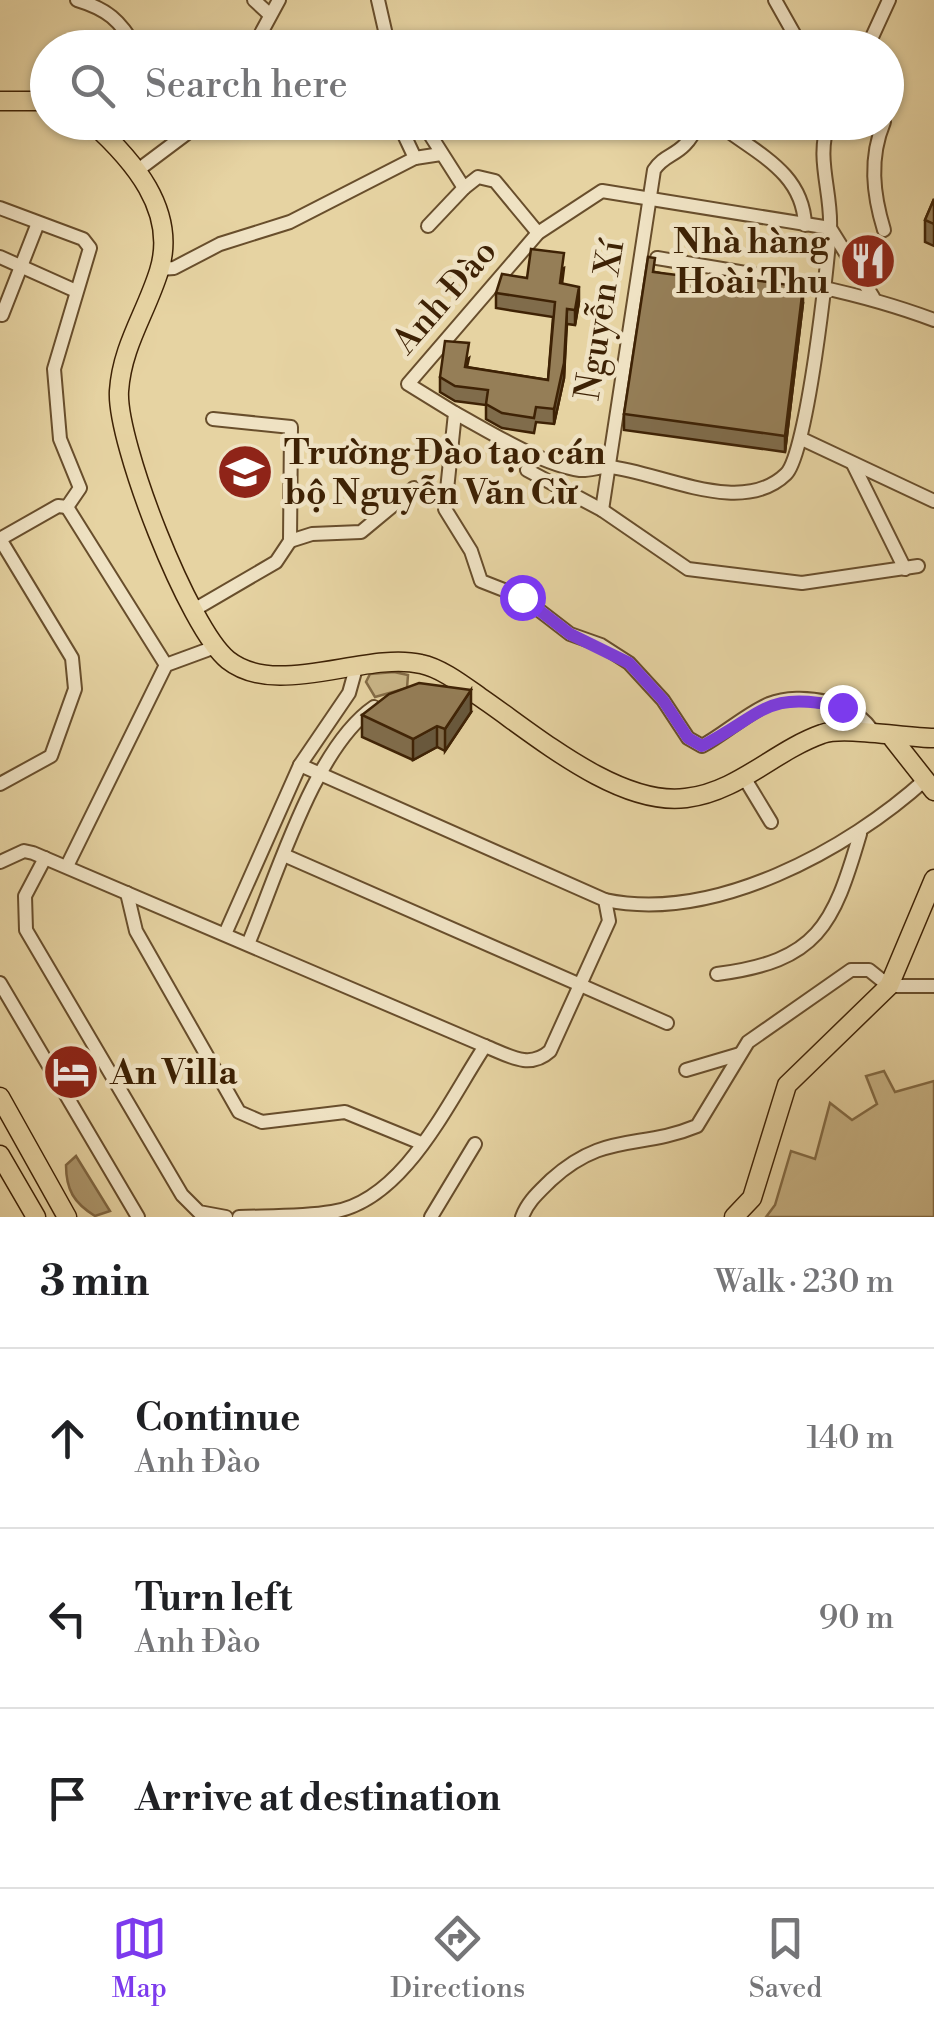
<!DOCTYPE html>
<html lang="en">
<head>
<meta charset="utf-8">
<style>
  :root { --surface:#fff; --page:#f2f2f2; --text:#202124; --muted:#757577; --line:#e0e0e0; --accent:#7c3aed }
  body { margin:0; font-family:"Libre Bodoni",serif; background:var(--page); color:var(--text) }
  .stop { position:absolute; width:30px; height:30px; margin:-22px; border:8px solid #7c3aed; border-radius:50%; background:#fff }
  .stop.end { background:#7c3aed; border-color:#fff; box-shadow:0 2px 10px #0008 }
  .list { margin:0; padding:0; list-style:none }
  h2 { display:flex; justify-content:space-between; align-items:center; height:130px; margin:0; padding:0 40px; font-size:42px }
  h2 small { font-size:32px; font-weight:400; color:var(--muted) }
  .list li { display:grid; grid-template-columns:65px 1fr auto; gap:30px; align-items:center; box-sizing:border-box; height:180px; padding:0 40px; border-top:2px solid var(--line) }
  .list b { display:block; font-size:38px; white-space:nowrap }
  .list p { margin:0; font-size:32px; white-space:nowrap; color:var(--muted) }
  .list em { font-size:32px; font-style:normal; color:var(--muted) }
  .icon { flex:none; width:55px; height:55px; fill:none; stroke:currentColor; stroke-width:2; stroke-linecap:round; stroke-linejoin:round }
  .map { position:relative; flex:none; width:934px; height:1217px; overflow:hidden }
  .search { position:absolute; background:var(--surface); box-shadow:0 2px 8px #0004; left:30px; right:30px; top:30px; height:110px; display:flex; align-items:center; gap:25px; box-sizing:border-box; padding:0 35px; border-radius:55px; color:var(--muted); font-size:38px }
  .sheet { height:670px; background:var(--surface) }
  nav { display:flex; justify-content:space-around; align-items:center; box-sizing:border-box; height:140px; border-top:2px solid var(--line); background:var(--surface); font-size:28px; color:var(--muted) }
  nav a { display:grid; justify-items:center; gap:5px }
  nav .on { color:var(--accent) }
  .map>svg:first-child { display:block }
</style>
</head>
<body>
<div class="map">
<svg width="934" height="1217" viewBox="0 0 934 1217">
  <rect width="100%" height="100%" fill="#e6d3a2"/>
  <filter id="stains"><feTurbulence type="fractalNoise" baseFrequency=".002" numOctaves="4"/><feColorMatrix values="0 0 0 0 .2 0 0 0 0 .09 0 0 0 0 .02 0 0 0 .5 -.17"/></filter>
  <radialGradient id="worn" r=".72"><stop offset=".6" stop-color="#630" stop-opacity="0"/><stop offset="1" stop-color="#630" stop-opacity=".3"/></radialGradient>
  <g fill="#c9b587" stroke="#846c46" stroke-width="2.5">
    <path d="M394 672 408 675 407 688 375 697 366 682 370 674Z"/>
    <path d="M884 1071 895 1092 934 1081V1217H766L775 1205 791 1151 815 1159 830 1103 852 1120 877 1104 866 1076Z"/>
  </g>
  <path fill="#ad976d" stroke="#816843" stroke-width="2.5" d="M76 1156 110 1211 95 1216C74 1203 66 1190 66 1165Z"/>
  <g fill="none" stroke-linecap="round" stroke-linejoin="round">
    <g stroke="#684e2c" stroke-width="16">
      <g id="minor">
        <path d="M77 0C107 9 120 20 136 48"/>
        <path d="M254 0 268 13"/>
        <path d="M378 0 389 48"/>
        <path d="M775 0 802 48"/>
        <path d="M253 48 279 0"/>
        <path d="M867 48 889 0"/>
        <path d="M398 122 415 158"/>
        <path d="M422 122 464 188 478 177 495 181 538 233"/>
        <path d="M716 122C755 153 803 171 805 225"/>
        <path d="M884 122C869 158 873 194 884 230"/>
        <path d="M138 170 202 122"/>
        <path d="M0 208 83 239 90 248 54 369 60 439 80 488 67 507 58 506 0 539"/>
        <path d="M428 226 464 188"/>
        <path d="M0 257 76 291"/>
        <path d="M657 258C751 274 844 286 934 320"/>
        <path d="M160 269 174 268 220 244 290 222 415 158 441 154"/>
        <path d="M873 297 830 228 602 191 538 233 408 384 455 413 445 509 471 551 481 581 522 597 570 634 601 645 629 663 663 700 688 738 702 746C724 734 746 714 769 704 801 691 858 702 874 734"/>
        <path d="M2 315 38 223"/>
        <path d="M455 413C490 432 540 464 580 470 590 471 600 466 610 467 662 473 742 517 786 474 807 454 828 265 830 228 832 192 815 157 829 122"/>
        <path d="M802 439 934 501"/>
        <path d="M853 464 905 569"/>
        <path d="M527 470 602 510 688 569 802 583 918 566"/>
        <path d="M67 507 166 665"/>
        <path d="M602 510 654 170C667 150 683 159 699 122"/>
        <path d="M290 541 312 534 361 532 414 488"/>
        <path d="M192 611 276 562 290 541 291 427 213 419"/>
        <path d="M745 779 771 822"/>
        <path d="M0 784 51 756 75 689 72 658 0 539"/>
        <path d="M286 856 667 1023"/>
        <path d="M45 858 25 896 26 930 182 1195 199 1212 226 1217"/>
        <path d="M0 862 24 851 33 853 485 1046C508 1055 529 1070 550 1051L609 921 605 900 300 765"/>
        <path d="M67 866 166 665 215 647"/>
        <path d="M127 893 136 931 239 1112 262 1122 345 1112 421 1143"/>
        <path d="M605 900C714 923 848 850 926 779"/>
        <path d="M225 934 300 765 349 693 356 668"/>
        <path d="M248 944C277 876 314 748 374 707"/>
        <path d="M717 974C818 961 833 926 860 834"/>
        <path d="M0 983 138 1217"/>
        <path d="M686 1070 740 1054"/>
        <path d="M239 1217C269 1216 302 1217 332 1212 404 1201 448 1102 485 1046"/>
        <path d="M431 1217 475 1144"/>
        <path d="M522 1217C528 1201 539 1192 551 1180 605 1131 639 1150 697 1126L748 1042 851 970H869L889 986H934"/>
      </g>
    </g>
    <g stroke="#3e2205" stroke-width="21">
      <g id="major">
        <path d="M0 101H48"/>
        <path d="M91 122C132 159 178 210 159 271 146 313 122 346 119 391 116 442 189 629 228 660 277 699 365 651 421 664 441 668 463 685 480 697 533 733 618 807 686 798 738 792 774 751 822 734 843 726 906 738 934 738"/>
        <path d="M893 739 934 791"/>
        <path d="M0 1097 67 1217"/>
        <path d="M0 1155 36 1217"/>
        <path d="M734 1217 752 1198 787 1085 889 986 934 879"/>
      </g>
    </g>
    <use href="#minor" stroke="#efe2c3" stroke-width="12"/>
    <use href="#major" stroke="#e6d3a2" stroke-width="18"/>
  </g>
  <g fill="#806c4b" stroke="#3e2205" stroke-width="2.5">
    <path d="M934 199V246L925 242V220Z"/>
    <path d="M564 268 562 284 579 302 575 325 567 324 564 378 554 424 536 422 534 433 502 428 486 419V405L455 401 440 392V377L469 358 467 367 548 380 553 317 496 308V293Z"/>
    <path d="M655 272 803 303 785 452 624 430V414Z"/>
    <path d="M471 712 445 751 437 747 413 760 362 737V715Z"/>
  </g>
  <g fill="#68583d" stroke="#3e2205" stroke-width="2.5">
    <path d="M579 287V302L575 325V310Z"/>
    <path d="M803 287V303L785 452V436Z"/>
    <path d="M567 309 564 378 554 424V409Z"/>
    <path d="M471 690V712L445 751V729Z"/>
    <path d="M437 726V747L413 760V739Z"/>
  </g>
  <g fill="#957e57" stroke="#3e2205" stroke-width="2.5">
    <path d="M934 199V224L925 220Z"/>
    <path d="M531 249 564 253 560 283 579 287 575 310 567 309 564 363 554 409 536 407 534 418 502 413 486 404 488 390 455 386 440 377 445 341 469 343 465 367 548 380 555 302 496 293 502 274 527 278Z"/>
    <path d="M648 257 655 258 653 272 709 279 710 274 803 287 785 436 624 414Z"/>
    <path d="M419 683 471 690 445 729 437 726 413 739 362 715 389 694Z"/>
  </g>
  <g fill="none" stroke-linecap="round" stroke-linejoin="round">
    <path stroke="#7c3aed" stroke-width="12" d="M522 597 570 634 629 663 663 700 688 738 702 746C765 713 766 690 842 707"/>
  </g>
  <defs>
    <g id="restaurant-disc" transform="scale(2.875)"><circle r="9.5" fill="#8f2418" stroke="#efe2c3"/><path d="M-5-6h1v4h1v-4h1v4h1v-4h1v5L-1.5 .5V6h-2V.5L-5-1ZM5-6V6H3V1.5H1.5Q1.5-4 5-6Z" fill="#fff"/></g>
    <g id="school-disc" transform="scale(2.875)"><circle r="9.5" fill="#8f2418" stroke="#efe2c3"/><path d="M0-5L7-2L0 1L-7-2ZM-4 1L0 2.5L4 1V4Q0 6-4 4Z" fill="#fff"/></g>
    <g id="hotel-disc" transform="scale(2.875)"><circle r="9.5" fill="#8f2418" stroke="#efe2c3"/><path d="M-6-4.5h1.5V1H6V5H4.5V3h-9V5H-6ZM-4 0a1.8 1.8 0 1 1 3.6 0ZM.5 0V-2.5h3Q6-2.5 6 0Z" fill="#fff"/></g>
  </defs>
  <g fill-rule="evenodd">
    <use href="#restaurant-disc" x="868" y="261"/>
    <use href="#school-disc" x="245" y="472"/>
    <use href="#hotel-disc" x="71" y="1072"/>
  </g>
  <g text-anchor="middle" stroke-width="9" stroke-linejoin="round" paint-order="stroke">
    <g font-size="35" font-weight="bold" fill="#3e2205" stroke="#efe2c3" text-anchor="start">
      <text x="829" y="253" text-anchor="end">Nhà hàng<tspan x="829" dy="40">Hoài Thu</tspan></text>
      <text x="284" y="464">Trường Đào tạo cán<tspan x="284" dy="40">bộ Nguyễn Văn Cừ</tspan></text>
      <text x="110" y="1084">An Villa</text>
    </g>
    <g font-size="35" fill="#3e2205" stroke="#efe2c3">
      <text transform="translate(444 296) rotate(-49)" y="12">Anh Đào</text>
      <text transform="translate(599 320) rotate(-81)" y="12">Nguyễn Xí</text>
    </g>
  </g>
  <rect width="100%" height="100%" filter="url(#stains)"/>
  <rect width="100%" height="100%" fill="url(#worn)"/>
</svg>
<div class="stop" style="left:522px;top:597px"></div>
<div class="stop end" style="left:842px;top:707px"></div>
<div class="search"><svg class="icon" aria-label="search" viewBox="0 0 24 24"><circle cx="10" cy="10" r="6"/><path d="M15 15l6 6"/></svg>Search here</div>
</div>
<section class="sheet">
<h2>3 min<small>Walk · 230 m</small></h2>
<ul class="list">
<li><svg class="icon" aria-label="ahead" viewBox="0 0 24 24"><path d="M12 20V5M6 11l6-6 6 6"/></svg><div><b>Continue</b><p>Anh Đào</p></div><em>140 m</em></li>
<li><svg class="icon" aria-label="left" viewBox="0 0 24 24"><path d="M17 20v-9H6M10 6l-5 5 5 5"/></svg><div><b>Turn left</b><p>Anh Đào</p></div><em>90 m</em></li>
<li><svg class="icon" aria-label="arrive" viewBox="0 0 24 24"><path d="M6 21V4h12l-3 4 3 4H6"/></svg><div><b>Arrive at destination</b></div></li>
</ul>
</section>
<nav>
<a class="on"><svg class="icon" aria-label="map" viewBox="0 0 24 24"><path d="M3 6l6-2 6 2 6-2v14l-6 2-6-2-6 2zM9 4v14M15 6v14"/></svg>Map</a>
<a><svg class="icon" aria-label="directions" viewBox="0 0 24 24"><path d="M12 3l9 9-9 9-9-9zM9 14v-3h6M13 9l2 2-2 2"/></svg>Directions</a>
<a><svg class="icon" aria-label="saved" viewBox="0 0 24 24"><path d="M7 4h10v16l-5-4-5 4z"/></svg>Saved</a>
</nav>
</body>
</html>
